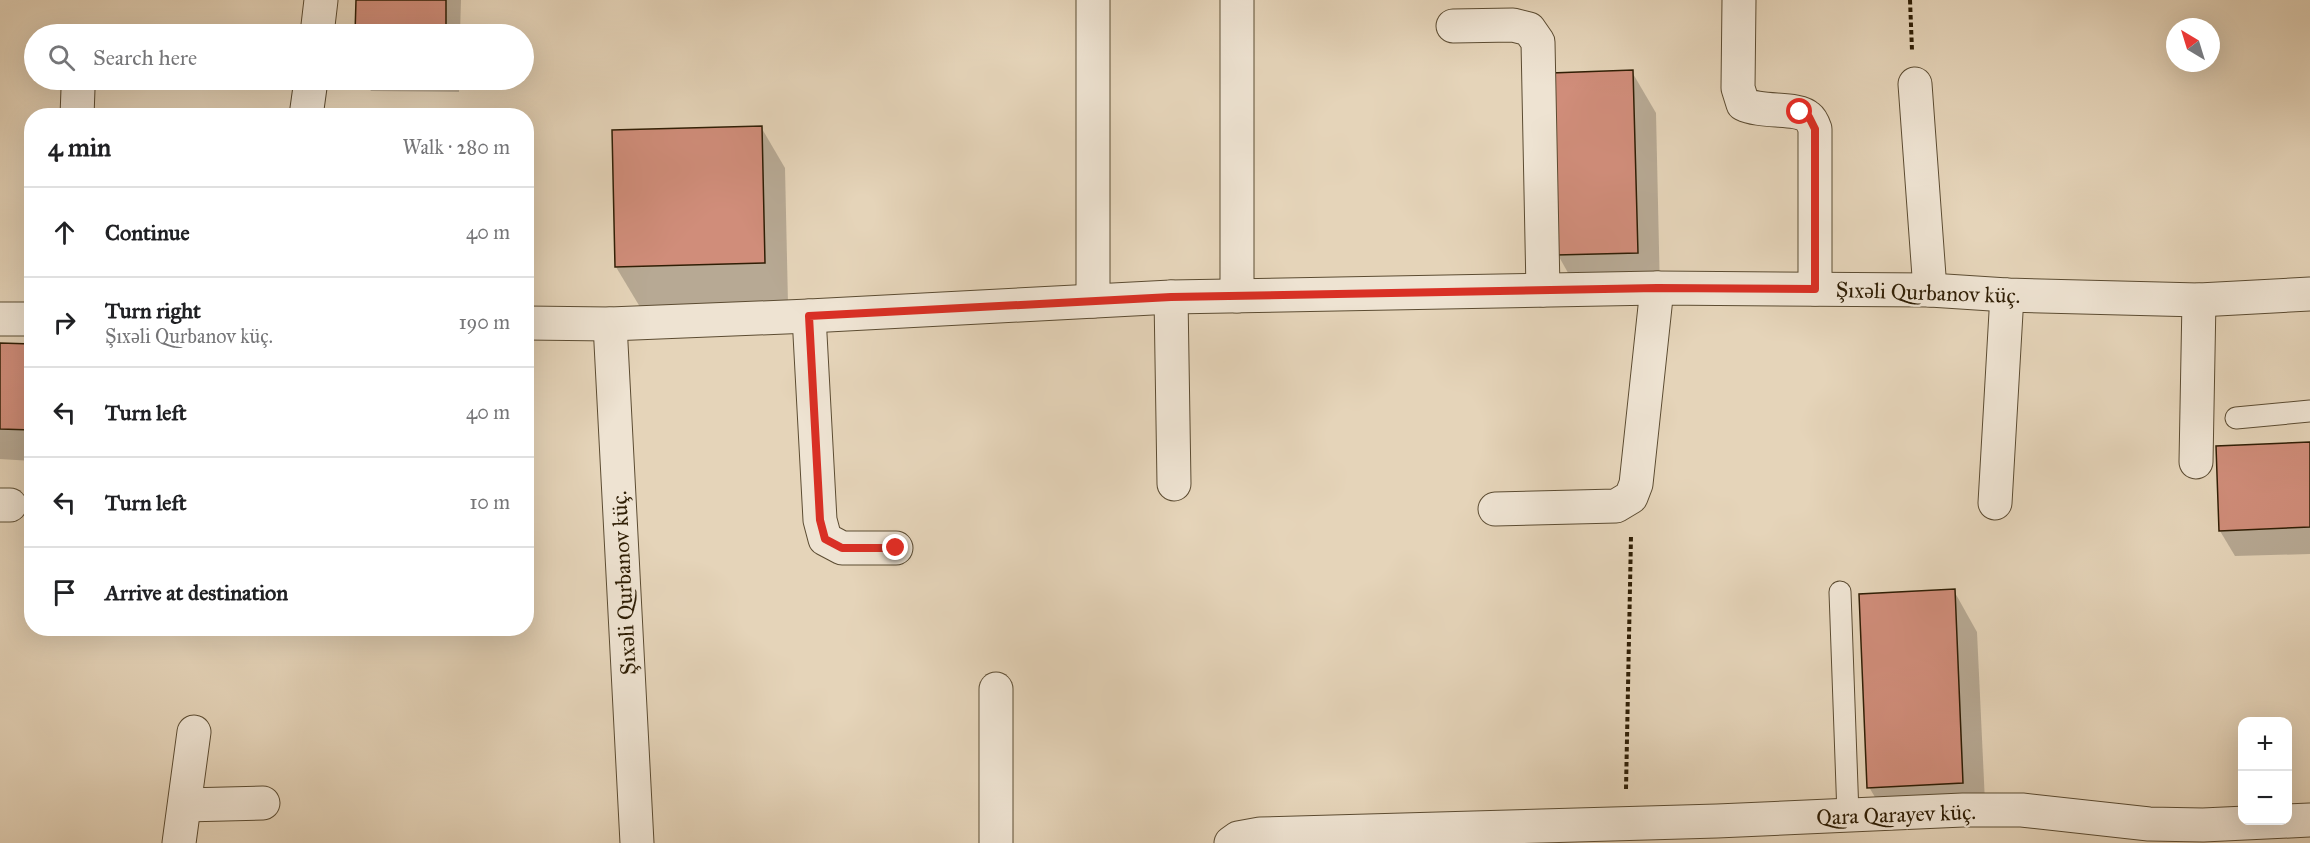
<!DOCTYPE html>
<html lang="en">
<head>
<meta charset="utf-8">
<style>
  :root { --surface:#fff; --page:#f2f2f2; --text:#202124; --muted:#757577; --line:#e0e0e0 }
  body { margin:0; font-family:"IM FELL Great Primer",serif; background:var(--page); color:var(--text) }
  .controls { position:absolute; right:18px; bottom:18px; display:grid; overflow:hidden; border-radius:12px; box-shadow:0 6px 24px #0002 }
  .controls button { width:54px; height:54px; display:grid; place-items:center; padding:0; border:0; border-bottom:2px solid var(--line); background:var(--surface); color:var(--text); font:30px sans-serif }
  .compass { position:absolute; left:2166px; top:18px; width:54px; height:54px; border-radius:50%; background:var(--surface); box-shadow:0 6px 24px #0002; rotate:322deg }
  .stop { position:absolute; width:18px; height:18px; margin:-14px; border:4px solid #d93025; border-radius:50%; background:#fff }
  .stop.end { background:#d93025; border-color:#fff; box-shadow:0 2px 6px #0008 }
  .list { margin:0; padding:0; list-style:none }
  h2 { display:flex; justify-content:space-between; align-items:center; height:78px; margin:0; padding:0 24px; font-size:26px }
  h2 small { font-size:20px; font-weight:400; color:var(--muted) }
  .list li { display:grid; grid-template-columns:39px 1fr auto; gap:18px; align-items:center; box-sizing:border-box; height:90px; padding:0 24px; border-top:2px solid var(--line) }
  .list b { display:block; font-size:22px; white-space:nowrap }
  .list p { margin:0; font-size:20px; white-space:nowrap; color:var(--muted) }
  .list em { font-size:20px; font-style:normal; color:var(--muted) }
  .icon { flex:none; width:33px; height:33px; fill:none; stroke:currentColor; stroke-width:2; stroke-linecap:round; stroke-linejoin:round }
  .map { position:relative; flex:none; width:2310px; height:843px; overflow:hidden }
  .search { position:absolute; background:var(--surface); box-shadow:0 6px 24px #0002; left:24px; top:24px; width:510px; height:66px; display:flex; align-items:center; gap:15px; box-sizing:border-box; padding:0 21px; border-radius:33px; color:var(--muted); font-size:22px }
  .panel { position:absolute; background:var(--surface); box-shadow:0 6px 24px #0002; left:24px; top:108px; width:510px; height:528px; border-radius:24px }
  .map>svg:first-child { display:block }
</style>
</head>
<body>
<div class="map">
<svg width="2310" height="843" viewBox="0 0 2310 843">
  <rect width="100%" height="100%" fill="#e5d4b9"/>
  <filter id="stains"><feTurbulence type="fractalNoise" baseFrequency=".00333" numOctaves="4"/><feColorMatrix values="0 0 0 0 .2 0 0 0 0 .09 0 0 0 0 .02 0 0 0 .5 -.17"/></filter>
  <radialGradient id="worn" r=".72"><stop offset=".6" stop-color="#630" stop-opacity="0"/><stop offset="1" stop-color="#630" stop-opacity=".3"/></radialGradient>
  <g fill="#0003">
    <path d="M358 0H461L460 34H357Z"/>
    <path d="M1632 72 1656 113 1660 293 1581 296 1558 255Z"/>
    <path d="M364 80H459V92L371 91Z"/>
    <path d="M761 127 785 168 788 303 640 307 616 267Z"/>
    <path d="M0 344 32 345V461L0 459Z"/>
    <path d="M2310 444V554L2235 556 2220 531Z"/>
    <path d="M1954 591 1977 632 1986 824 1893 828 1869 787Z"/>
  </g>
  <g fill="#d08d7a" stroke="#2f1e05" stroke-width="1.5">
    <path d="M356 0H446V34H355Z"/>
    <path d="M1633 70 1638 253 1556 255 1551 73Z"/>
    <path d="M762 126 765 263 615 267 612 130Z"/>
    <path d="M0 343 32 344V430L0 429Z"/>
    <path d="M2310 442V527L2219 531 2216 446Z"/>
    <path d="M1955 589 1963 783 1867 788 1859 594Z"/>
  </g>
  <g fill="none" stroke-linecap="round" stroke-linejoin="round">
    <g stroke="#5c4c32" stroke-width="23">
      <g id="lane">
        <path d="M2236 418 2310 411"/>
        <path d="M1840 592 1848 815"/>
      </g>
    </g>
    <g stroke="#5c4c32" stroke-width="35">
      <g id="street">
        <path d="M1739 0 1738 88 1743 104C1761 113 1798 107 1808 117 1812 120 1814 126 1815 129V289"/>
        <path d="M1453 26 1513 25 1529 29 1538 42 1543 290"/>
        <path d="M317 34 321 0"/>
        <path d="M1915 84 1930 290"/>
        <path d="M77 116 78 89"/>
        <path d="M306 116 311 80"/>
        <path d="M1237 296V0"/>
        <path d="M1171 297 1174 484"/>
        <path d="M1093 301V1"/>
        <path d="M809 316 820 520 825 539 842 548H896"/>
        <path d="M0 319H32"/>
        <path d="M526 323 610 324 809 316 1171 297 1657 288 1930 290 2007 295 2199 300 2310 294"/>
        <path d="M610 324 637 843"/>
        <path d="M2196 462 2199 300"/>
        <path d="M1995 503 2007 295"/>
        <path d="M0 505H10"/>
        <path d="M1495 509 1616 506 1631 497 1636 484 1657 288"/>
        <path d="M996 689V843"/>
        <path d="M185 805 263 803"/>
        <path d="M179 843 194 732"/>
        <path d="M1231 843 1238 838 1260 834 1717 821 1963 810H2022L2149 824 2203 825 2310 820"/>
      </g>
    </g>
    <g stroke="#2f1e05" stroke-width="4" stroke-dasharray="4.5 3" stroke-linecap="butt">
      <path d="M1910 0 1912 50"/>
      <path d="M1626 789 1631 536"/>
    </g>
    <use href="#lane" stroke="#eee3d2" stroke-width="21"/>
    <use href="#street" stroke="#eee3d2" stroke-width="33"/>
  </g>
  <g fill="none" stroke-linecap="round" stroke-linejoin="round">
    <path stroke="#d93025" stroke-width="8" d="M896 548H842L825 539 820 520 809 316 1171 297 1657 288 1815 289V129L1809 117 1800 112"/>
  </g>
  <g text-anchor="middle" stroke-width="4.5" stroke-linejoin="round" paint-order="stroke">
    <g font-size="22" fill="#2f1e05" stroke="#eee3d2">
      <text transform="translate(1928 292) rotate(2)" y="8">Şıxəli Qurbanov küç.</text>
      <text transform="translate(623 583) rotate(-93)" y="8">Şıxəli Qurbanov küç.</text>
      <text transform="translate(1896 814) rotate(-2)" y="8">Qara Qarayev küç.</text>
    </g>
  </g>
  <rect width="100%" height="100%" filter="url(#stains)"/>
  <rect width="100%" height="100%" fill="url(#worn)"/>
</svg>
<div class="controls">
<button>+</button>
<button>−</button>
</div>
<svg class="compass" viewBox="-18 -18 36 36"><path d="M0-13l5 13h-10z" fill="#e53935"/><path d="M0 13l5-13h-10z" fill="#757577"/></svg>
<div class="stop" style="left:1800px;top:112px"></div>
<div class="stop end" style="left:896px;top:548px"></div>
<div class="search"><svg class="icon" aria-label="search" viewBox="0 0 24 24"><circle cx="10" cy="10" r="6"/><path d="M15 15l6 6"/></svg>Search here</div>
<section class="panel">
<h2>4 min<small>Walk · 280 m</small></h2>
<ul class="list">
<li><svg class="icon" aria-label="ahead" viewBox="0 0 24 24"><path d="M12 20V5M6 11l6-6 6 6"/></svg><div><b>Continue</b></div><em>40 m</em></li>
<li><svg class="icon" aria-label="right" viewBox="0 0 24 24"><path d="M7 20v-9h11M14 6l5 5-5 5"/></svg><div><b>Turn right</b><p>Şıxəli Qurbanov küç.</p></div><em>190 m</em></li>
<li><svg class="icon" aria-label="left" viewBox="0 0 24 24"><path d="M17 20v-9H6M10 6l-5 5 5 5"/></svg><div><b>Turn left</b></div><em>40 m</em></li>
<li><svg class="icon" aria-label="left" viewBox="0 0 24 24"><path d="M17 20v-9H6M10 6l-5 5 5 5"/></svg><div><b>Turn left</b></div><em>10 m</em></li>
<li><svg class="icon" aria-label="arrive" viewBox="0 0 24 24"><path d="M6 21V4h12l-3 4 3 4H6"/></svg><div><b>Arrive at destination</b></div></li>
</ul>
</section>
</div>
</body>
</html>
